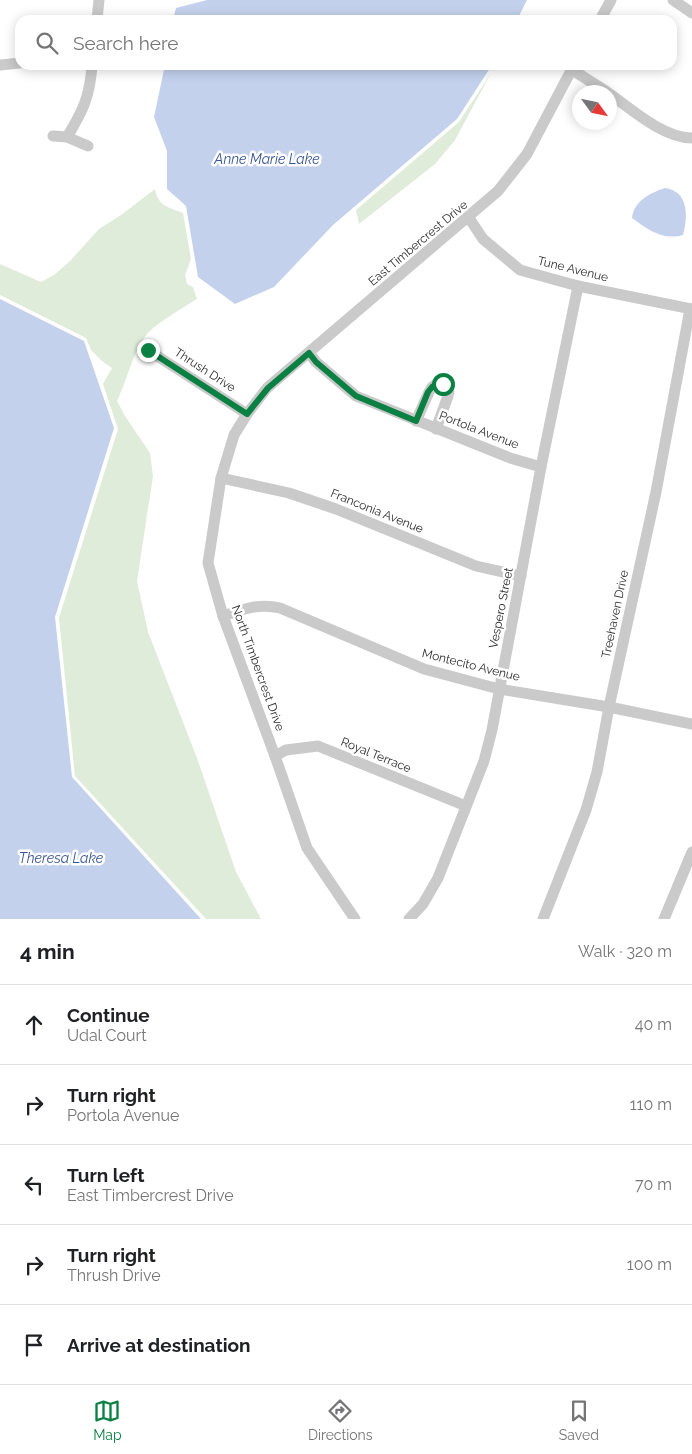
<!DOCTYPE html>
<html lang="en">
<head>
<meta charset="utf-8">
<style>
  :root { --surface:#fff; --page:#f6f6f6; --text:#202124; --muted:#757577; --line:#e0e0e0; --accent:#0b8043 }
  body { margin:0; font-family:Raleway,sans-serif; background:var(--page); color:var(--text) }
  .compass { position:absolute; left:572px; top:85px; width:45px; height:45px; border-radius:50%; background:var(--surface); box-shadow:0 2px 12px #0003; rotate:123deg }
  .stop { position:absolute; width:15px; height:15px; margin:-11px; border:4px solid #0b8043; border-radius:50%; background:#fff }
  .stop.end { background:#0b8043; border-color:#fff; box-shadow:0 1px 5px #0008 }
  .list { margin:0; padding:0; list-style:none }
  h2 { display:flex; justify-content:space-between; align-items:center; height:65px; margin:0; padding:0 20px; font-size:21px }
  h2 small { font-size:16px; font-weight:400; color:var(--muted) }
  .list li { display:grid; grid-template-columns:32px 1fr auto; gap:15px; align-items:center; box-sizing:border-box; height:80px; padding:0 20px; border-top:1px solid var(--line) }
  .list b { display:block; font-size:19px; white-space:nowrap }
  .list p { margin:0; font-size:16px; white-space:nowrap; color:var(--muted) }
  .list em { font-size:16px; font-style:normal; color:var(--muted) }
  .icon { flex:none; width:28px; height:28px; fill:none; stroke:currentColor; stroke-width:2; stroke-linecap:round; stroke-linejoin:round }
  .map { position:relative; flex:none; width:692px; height:919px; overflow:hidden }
  .search { position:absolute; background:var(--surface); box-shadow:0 2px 12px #0003; left:15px; right:15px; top:15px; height:55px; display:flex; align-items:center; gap:12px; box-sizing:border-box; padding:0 18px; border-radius:15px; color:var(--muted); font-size:19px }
  .sheet { height:465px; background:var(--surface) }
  nav { display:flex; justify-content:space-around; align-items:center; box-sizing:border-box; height:70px; border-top:1px solid var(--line); background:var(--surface); font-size:14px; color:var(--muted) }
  nav a { display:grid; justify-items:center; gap:2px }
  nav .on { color:var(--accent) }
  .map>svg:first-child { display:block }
</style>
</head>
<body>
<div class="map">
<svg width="692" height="919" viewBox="0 0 692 919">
  <rect width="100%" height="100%" fill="#fff"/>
  <g fill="#deecd9">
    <path d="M491 73 455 140 435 164 359 224 356 210 459 122Z"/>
    <path d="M155 189C158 206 168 207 183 213L191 259 185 275 187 284 193 287 197 299C184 307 157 323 147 334 133 351 127 381 117 401L125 416 150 453 153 476 137 581 148 632 197 758 236 872 261 919H206L75 776 59 618 118 429 103 384 112 368 102 361 91 350 86 338 0 295V264L41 282 54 275 70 261 99 229 121 215Z"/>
  </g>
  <g fill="#c3d1ed">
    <path d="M207 0H527L517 20H173L176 8Z"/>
    <path d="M165 65H492L457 119 333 225 274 287 235 304 198 277 186 206 167 189V151L154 117Z"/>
    <path d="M665 188C689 191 688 217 683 235 663 241 647 229 632 218 634 201 650 193 665 188Z"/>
    <path d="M0 299 84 341 114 428 55 617 72 777 201 919H0Z"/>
  </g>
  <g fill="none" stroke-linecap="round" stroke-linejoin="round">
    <g stroke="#cacaca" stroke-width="11">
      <path d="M673 0 692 13"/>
      <path d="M97 20 99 0"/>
      <path d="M600 20 611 0"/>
      <path d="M0 65 20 63"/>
      <path d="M571 69 607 92"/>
      <path d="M610 94C632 110 664 138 692 138"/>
      <path d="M53 136 67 137 88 146"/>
      <path d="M67 137C83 111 90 96 92 65"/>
      <path d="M469 218 483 239 520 270 578 286 692 309"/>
      <path d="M148 350 247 414"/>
      <path d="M309 353 316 362 356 396 510 458 541 467"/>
      <path d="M416 421 429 392 432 387 438 383 443 384 449 392 448 396 436 429"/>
      <path d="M221 478 289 493 336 509 476 566 521 576"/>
      <path d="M223 616C243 609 259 603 280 608L424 669 499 689 609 707 692 724"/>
      <path d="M275 756 286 750 318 746 466 806"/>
      <path d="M355 919 307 848 275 756 223 616 208 563 221 478 234 435 247 414 267 388 498 191 527 154 574 65"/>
      <path d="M409 919 423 904 438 878 484 761 492 730 541 467 578 286"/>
      <path d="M543 919 586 810 597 772 609 707 656 492 690 309"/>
      <path d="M664 919 692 852"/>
    </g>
  </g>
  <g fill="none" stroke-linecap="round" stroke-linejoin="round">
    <path stroke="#0b8043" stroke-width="6" d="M148 350 247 414 268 388 309 353 316 362 356 396 416 421 428 392 432 387 438 383 443 384"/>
  </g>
  <g text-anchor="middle" stroke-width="5" stroke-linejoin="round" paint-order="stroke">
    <g font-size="12" fill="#2d2d2d" stroke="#fff">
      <text transform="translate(418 243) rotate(-40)" y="4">East Timbercrest Drive</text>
      <text transform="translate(573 269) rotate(14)" y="4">Tune Avenue</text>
      <text transform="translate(205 370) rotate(33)" y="4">Thrush Drive</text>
      <text transform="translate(479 430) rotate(21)" y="4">Portola Avenue</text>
      <text transform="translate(377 511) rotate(22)" y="4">Franconia Avenue</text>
      <text transform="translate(501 608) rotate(-79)" y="4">Vespero Street</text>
      <text transform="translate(615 614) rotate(-78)" y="4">Treehaven Drive</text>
      <text transform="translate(471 665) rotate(14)" y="4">Montecito Avenue</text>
      <text transform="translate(258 668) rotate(70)" y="4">North Timbercrest Drive</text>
      <text transform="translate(376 755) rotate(22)" y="4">Royal Terrace</text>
    </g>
    <g font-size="14" font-style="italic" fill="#365593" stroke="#fff">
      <text x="267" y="164">Anne Marie Lake</text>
      <text x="61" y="863">Theresa Lake</text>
    </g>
  </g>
</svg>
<svg class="compass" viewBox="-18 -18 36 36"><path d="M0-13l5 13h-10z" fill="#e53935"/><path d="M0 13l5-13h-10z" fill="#757577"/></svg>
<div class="stop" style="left:443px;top:384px"></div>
<div class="stop end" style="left:148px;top:350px"></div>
<div class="search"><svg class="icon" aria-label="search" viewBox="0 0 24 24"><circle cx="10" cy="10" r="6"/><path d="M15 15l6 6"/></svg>Search here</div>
</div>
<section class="sheet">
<h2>4 min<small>Walk · 320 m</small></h2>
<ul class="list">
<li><svg class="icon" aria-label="ahead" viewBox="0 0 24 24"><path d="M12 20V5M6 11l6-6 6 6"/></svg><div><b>Continue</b><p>Udal Court</p></div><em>40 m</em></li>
<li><svg class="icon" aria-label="right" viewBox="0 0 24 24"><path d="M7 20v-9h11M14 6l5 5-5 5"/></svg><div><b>Turn right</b><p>Portola Avenue</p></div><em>110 m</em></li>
<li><svg class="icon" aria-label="left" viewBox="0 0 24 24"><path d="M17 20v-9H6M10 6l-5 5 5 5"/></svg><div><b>Turn left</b><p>East Timbercrest Drive</p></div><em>70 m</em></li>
<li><svg class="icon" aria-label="right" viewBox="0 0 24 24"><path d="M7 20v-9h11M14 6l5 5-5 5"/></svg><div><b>Turn right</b><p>Thrush Drive</p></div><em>100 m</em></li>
<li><svg class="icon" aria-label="arrive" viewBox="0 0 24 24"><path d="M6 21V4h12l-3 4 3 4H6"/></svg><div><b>Arrive at destination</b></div></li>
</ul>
</section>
<nav>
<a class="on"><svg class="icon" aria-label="map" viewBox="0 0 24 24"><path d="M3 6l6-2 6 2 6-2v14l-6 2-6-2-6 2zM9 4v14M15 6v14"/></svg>Map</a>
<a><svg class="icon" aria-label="directions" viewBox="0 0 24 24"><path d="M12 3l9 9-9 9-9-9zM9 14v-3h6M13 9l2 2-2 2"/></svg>Directions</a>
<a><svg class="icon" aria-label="saved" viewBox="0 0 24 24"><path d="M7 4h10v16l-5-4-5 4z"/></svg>Saved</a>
</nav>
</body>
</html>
